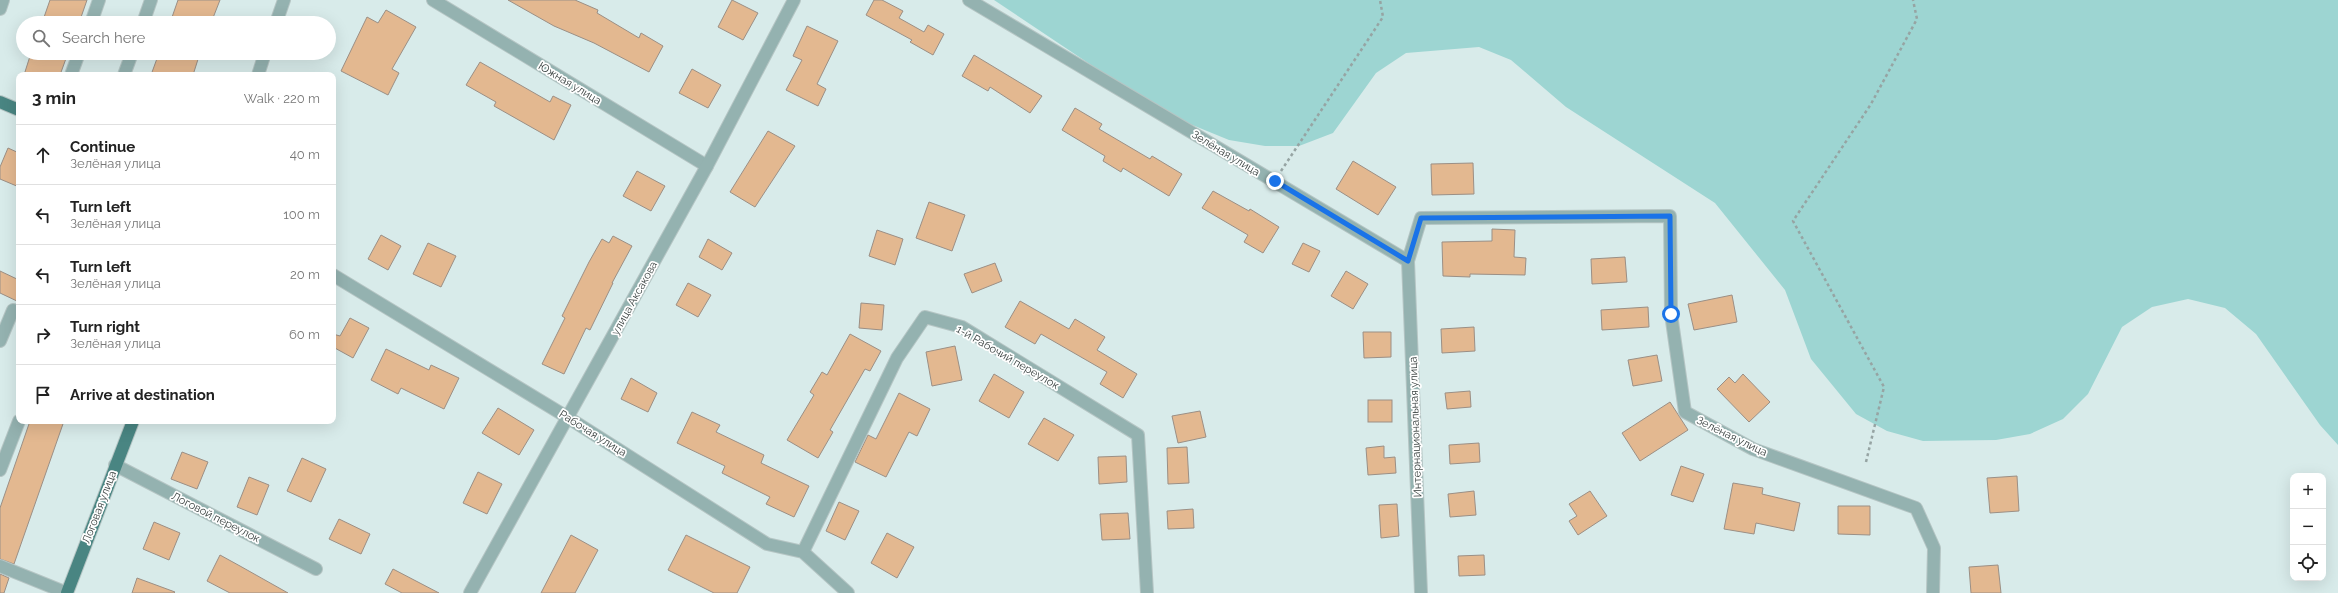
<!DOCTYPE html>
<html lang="en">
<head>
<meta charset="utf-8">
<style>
  :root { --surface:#fff; --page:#f2f2f2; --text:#222; --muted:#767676; --line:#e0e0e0 }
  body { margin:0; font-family:Raleway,sans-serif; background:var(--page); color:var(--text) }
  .controls { position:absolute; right:12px; bottom:12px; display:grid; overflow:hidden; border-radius:8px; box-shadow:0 4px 16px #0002 }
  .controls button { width:36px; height:36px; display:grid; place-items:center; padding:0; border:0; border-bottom:1px solid var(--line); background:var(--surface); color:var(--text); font:20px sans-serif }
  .stop { position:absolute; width:12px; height:12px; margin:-9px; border:3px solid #1a73e8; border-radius:50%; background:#fff }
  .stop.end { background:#1a73e8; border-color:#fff; box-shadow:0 1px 4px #0008 }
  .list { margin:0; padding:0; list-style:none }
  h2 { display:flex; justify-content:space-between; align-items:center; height:52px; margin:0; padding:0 16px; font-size:17px }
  h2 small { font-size:13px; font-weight:400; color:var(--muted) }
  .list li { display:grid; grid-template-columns:26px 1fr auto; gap:12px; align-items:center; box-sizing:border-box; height:60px; padding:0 16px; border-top:1px solid var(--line) }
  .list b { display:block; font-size:15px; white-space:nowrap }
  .list p { margin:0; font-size:13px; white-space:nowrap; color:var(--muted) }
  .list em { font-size:13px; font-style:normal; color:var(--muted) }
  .icon { flex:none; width:22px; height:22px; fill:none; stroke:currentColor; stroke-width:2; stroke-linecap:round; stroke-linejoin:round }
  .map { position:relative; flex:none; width:2338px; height:593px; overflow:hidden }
  .search { position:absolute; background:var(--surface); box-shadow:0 4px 16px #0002; left:16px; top:16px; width:320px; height:44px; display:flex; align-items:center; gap:10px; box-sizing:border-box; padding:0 14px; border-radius:22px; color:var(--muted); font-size:15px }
  .panel { position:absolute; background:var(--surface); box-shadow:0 4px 16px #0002; left:16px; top:72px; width:320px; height:352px; border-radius:8px }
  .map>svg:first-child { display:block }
</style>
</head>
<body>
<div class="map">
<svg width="2338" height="593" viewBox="0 0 2338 593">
  <rect width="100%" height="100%" fill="#d8ebea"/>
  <path fill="#9dd5d2" d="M994 0H2338V445L2320 425 2256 334 2225 308 2188 299 2152 307 2122 327 2088 394 2063 419 2030 434 1996 440 1923 441 1887 431 1856 414 1811 359 1785 290 1715 203 1566 107 1511 60 1479 47 1406 53 1376 73 1333 133 1299 146H1265L1229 140 1163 113Z"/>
  <g fill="#e3b890" stroke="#9b8f85">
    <path d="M50 0H87L79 23H42Z"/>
    <path d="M178 0H220L211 23H170Z"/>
    <path d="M508 0H575L598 10 597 13 639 38 641 33 663 46 649 72 594 43 554 26Z"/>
    <path d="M732 0 758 13 743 40 718 27Z"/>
    <path d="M874 0H882L903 11 899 18 924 32 928 25 944 34 933 55 910 42 912 40 866 15Z"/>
    <path d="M386 10 416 27 392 69 399 73 388 95 341 71 367 17 378 23Z"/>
    <path d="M807 26 838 41 817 84 826 89 818 106 786 90 802 60 793 56Z"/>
    <path d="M31 53H68L60 75H24Z"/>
    <path d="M159 53H200L193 75H151Z"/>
    <path d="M974 55 1042 96 1030 113 990 87 988 91 962 76Z"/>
    <path d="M480 62 550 102 553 96 571 105 554 140 494 106 496 102 466 85Z"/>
    <path d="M692 69 721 85 708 108 679 93Z"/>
    <path d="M1075 108 1102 124 1099 129 1150 159 1152 156 1182 174 1169 196 1123 168 1121 172 1103 161 1105 156 1062 130Z"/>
    <path d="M768 131 795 146 755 207 730 192Z"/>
    <path d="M8 148 19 153V187L0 179V167Z"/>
    <path d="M1353 161 1396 187 1378 215 1336 189Z"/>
    <path d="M1473 163 1474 194 1432 195 1431 164Z"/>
    <path d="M637 171 665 186 651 211 623 196Z"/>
    <path d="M1213 191 1249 211 1250 209 1279 227 1263 253 1244 242 1248 235 1202 208Z"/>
    <path d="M929 202 965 215 952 251 916 238Z"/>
    <path d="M1492 229 1515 230 1514 257 1526 258 1525 275 1470 274V277L1443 276 1442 242 1492 241Z"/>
    <path d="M877 230 903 239 895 265 869 256Z"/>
    <path d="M381 235 401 246 388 270 368 259Z"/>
    <path d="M613 236 632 246 612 283H613L590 330 586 328 564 374 542 364 565 318 562 316 589 262 602 239 609 243Z"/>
    <path d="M708 239 732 253 722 270 699 257Z"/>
    <path d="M428 243 456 256 441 287 413 274Z"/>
    <path d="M1303 243 1320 251 1309 272 1292 264Z"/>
    <path d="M1625 257 1627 282 1592 284 1591 259Z"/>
    <path d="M995 263 1002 281 972 293 964 274Z"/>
    <path d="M0 271 19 280V302L0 293Z"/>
    <path d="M1346 271 1368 284 1353 309 1331 296Z"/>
    <path d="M688 283 711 295 698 317 676 305Z"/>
    <path d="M1732 295 1737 322 1694 330 1688 304Z"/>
    <path d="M1020 301 1069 329 1075 319 1105 337 1097 350 1137 374 1123 398 1100 384 1107 372 1041 334 1035 344 1005 327Z"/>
    <path d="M861 303 884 305 882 330 859 328Z"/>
    <path d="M1648 307 1649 327 1602 330 1601 310Z"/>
    <path d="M350 318 369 328 353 358 333 347V334L340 336Z"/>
    <path d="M1474 327 1475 351 1442 353 1441 329Z"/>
    <path d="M1363 332H1391V357L1364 358Z"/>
    <path d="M850 334 881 351 870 371 865 369 830 430 833 432 818 458 787 440 814 395 810 392 822 372 827 375Z"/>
    <path d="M955 346 962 380 932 386 926 352Z"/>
    <path d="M386 349 429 370 431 365 459 378 444 409 401 388 398 394 371 380Z"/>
    <path d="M1657 355 1662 381 1633 386 1628 360Z"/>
    <path d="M994 374 1024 392 1009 418 979 401Z"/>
    <path d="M1743 374 1770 402 1749 422 1717 389 1729 377 1735 383Z"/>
    <path d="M631 378 657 393 648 412 621 399Z"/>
    <path d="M1470 391 1471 407 1447 409 1445 393Z"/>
    <path d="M899 393 930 409 917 436 909 432 886 477 855 462 868 435 876 439Z"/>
    <rect x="1368" y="400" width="24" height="22"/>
    <path d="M1670 402 1688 430 1640 461 1622 433Z"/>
    <path d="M498 408 534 430 519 455 482 433Z"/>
    <path d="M1200 411 1206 437 1178 443 1172 416Z"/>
    <path d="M692 412 720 425 716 432 764 455 761 463 809 486 794 517 766 504 770 497 722 473 725 466 677 443Z"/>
    <path d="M1044 418 1074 435 1058 461 1028 444Z"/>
    <path d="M30 421H64L14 564 0 559V508Z"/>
    <path d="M1479 443 1480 462 1450 464 1449 445Z"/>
    <path d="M1384 446V458L1395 457 1396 473 1368 475 1366 448Z"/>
    <path d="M1187 447 1189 483 1168 484 1167 448Z"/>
    <path d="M182 452 208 462 197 489 171 479Z"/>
    <path d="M1126 456 1127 482 1099 484 1098 457Z"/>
    <path d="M302 458 326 469 311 502 287 491Z"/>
    <path d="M1681 466 1704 474 1693 502 1671 495Z"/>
    <path d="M478 472 502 484 487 514 463 503Z"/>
    <path d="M2017 476 2019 511 1990 513 1987 478Z"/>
    <path d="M249 477 269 485 257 515 237 507Z"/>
    <path d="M1733 483 1763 488 1762 494 1800 503 1794 531 1756 523 1754 534 1724 529Z"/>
    <path d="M1474 491 1476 515 1450 517 1448 494Z"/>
    <path d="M1590 491 1607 516 1578 535 1569 521 1577 516 1569 504Z"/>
    <path d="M839 502 859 511 845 540 826 531Z"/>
    <path d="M1397 504 1399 536 1381 538 1379 505Z"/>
    <path d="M1838 506H1870V535L1838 534Z"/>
    <path d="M1193 509 1194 528 1168 529 1167 511Z"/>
    <path d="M1128 513 1130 539 1102 540 1100 514Z"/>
    <path d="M339 519 370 534 361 554 329 539Z"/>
    <path d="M154 522 180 533 169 560 143 549Z"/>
    <path d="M887 533 914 547 897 578 871 563Z"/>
    <path d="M571 535 598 550 575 593H541Z"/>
    <path d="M686 535 750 567 737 593H714L668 570Z"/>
    <path d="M220 555 240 566 288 593H230L207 581Z"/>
    <path d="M1484 555 1485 575 1459 576 1458 556Z"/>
    <path d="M1998 565 2001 593H1971L1969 567Z"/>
    <path d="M393 569 439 593H402L385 584Z"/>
    <path d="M0 574 9 578 4 593H0Z"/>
    <path d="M137 578 175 592 174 593H132Z"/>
  </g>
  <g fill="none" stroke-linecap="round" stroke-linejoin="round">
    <g stroke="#b5c5c4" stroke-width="14">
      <g id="minor">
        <path d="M433 0 707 166"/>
        <path d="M969 0 1408 261 1421 218 1670 216 1671 314 1685 412 1753 449 1916 508 1934 548 1933 593"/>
        <path d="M0 9 3 0"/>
        <path d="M91 23 99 0"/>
        <path d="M143 23 151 0"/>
        <path d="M276 23 284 0"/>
        <path d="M71 75 79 53"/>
        <path d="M124 75 132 53"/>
        <path d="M258 75 265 53"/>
        <path d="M1408 261 1421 593"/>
        <path d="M333 275 567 417 767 544 803 552 848 593"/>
        <path d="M0 341 13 310 19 312"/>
        <path d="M115 465 316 569"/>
        <path d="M0 470 19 421"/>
        <path d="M803 552 897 358 925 317 962 327 1138 435 1147 593"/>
        <path d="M0 566 67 593"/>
        <path d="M470 593 707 166 794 0"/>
      </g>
    </g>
    <g stroke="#b5c5c4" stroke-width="14">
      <g id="major">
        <path d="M0 102 19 110"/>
        <path d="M67 593 133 421"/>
      </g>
    </g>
    <g stroke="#96a4a3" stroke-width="2.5" stroke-dasharray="3 3" stroke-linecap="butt">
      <path d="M1281 171 1383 17 1380 0"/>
      <path d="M1866 462 1884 387 1793 221 1871 104 1917 19 1913 0"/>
    </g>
    <use href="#minor" stroke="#94b2b0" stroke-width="12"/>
    <use href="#major" stroke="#498582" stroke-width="12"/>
  </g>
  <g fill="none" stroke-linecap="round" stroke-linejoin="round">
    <path stroke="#1a73e8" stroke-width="5" d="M1275 181 1408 261 1421 218 1670 216 1671 314"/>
  </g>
  <g text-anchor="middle" stroke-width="3.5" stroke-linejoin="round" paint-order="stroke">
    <g font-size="11" fill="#373f3e" stroke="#fff">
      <text transform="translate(570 83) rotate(31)" y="4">Южная улица</text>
      <text transform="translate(1226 153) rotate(31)" y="4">Зелёная улица</text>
      <text transform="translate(634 298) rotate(-61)" y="4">улица Аксакова</text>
      <text transform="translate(1008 357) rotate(30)" y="4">1-й Рабочий переулок</text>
      <text transform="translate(1415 427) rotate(-92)" y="4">Интернациональная улица</text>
      <text transform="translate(593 433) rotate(32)" y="4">Рабочая улица</text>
      <text transform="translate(1732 436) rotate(26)" y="4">Зелёная улица</text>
      <text transform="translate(99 507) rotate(-69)" y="4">Логовая улица</text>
      <text transform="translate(216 517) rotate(27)" y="4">Логовой переулок</text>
    </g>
  </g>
</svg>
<div class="controls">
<button>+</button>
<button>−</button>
<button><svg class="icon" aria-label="locate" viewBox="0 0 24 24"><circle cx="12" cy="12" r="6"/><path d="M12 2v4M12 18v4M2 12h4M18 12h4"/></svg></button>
</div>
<div class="stop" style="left:1671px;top:314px"></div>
<div class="stop end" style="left:1275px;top:181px"></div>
<div class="search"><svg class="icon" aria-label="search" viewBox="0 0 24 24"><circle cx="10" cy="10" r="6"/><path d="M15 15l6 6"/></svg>Search here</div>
<section class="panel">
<h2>3 min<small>Walk · 220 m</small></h2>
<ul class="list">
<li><svg class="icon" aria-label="ahead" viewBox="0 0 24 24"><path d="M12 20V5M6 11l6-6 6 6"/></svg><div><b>Continue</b><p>Зелёная улица</p></div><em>40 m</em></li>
<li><svg class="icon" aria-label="left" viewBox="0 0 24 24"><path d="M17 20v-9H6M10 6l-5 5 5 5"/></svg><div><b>Turn left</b><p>Зелёная улица</p></div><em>100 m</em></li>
<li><svg class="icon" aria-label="left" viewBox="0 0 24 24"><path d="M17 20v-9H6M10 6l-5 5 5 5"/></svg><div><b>Turn left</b><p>Зелёная улица</p></div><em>20 m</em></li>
<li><svg class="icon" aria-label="right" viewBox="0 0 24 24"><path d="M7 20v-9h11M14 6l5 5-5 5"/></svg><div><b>Turn right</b><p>Зелёная улица</p></div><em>60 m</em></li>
<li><svg class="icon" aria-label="arrive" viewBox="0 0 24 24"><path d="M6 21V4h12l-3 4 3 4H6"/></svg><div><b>Arrive at destination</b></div></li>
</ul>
</section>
</div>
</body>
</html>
